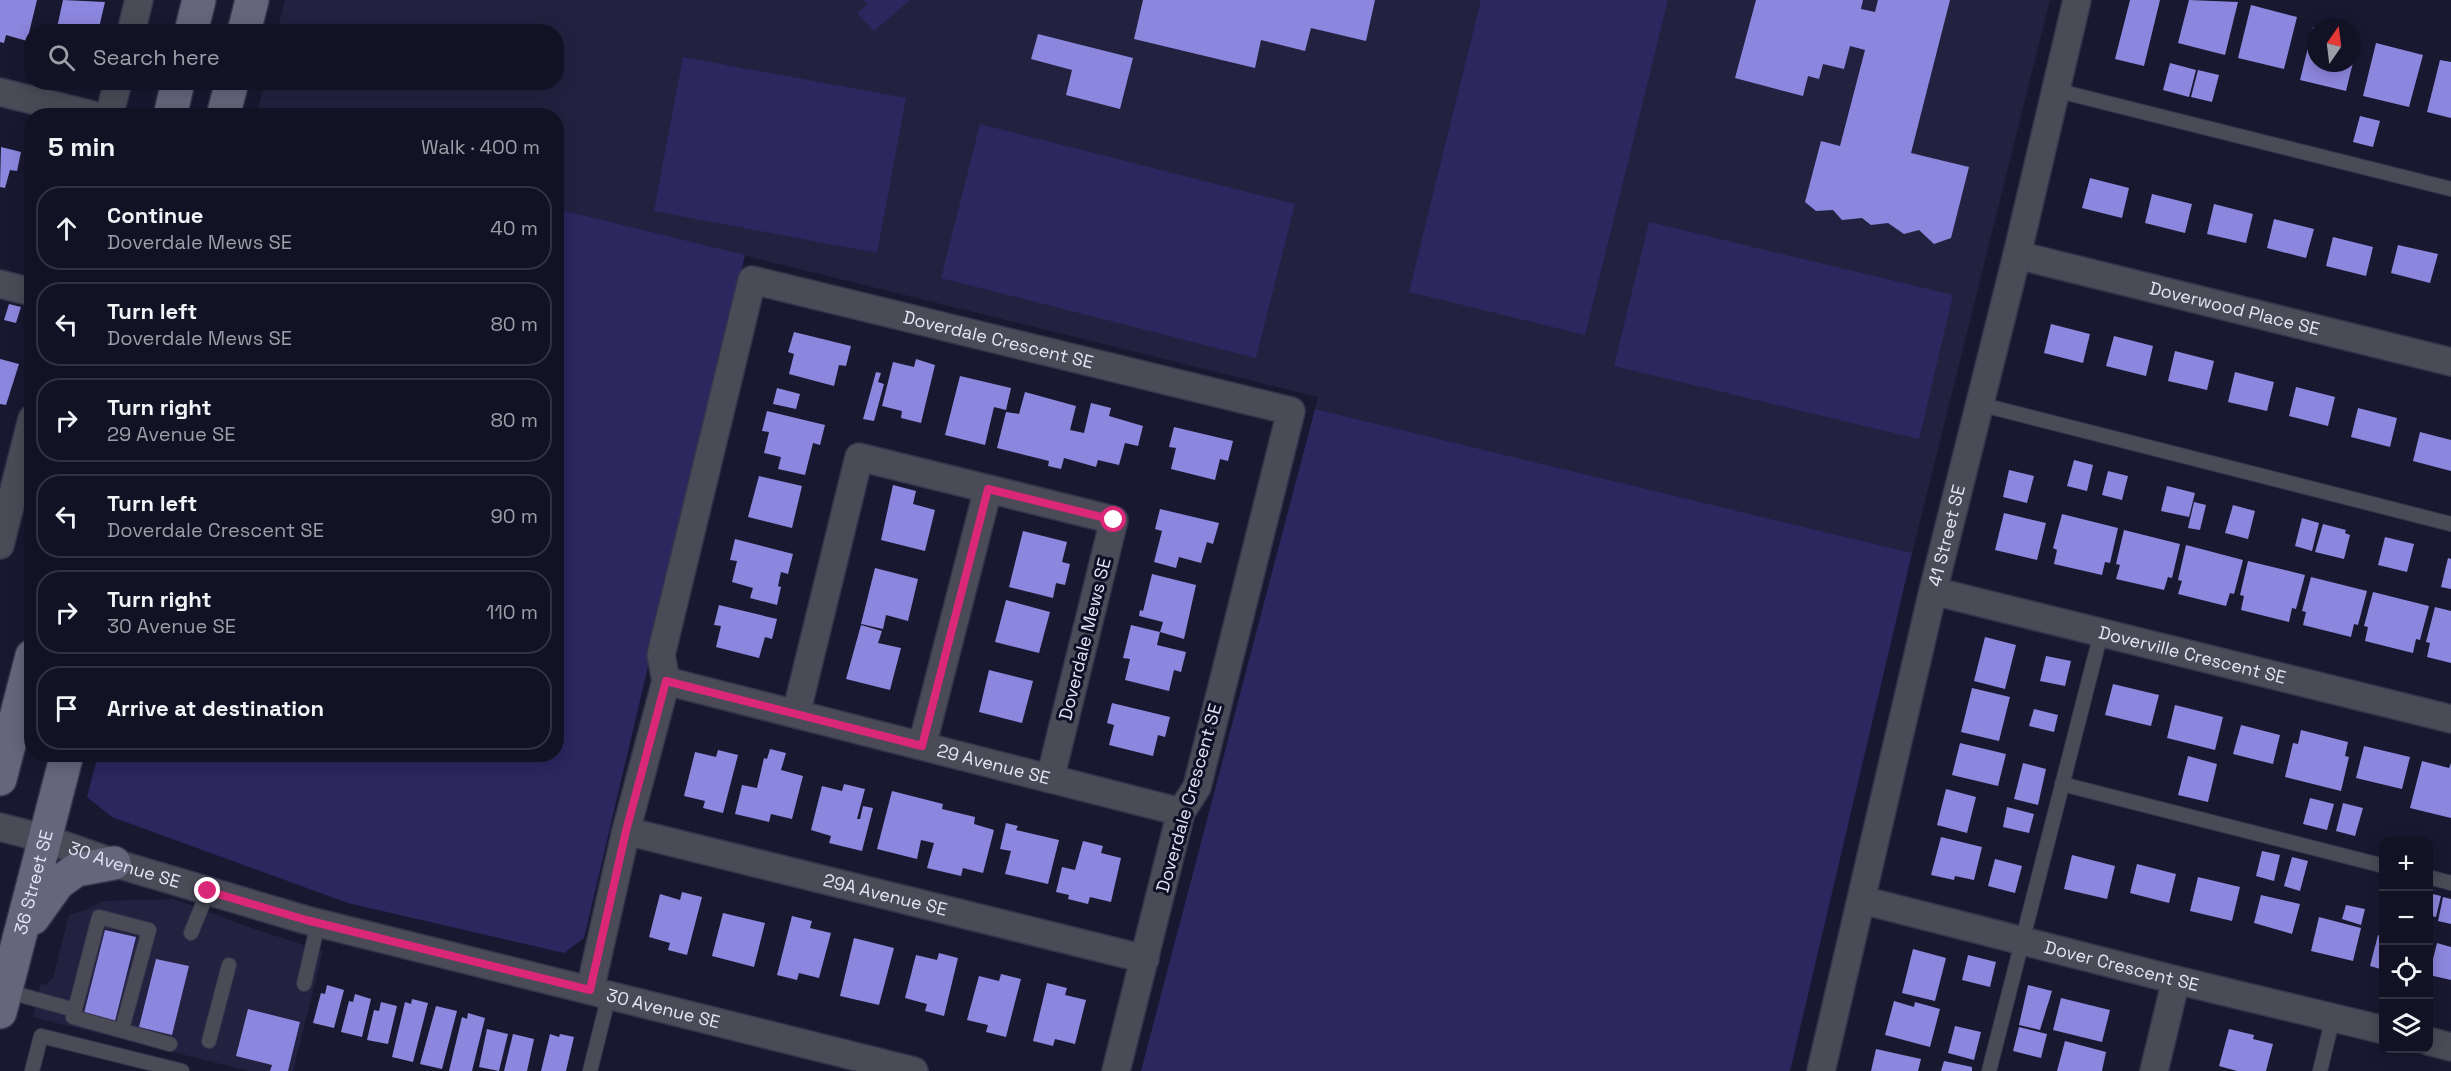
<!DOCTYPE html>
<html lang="en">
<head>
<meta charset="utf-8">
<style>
  :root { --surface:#131225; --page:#202032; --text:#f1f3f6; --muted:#9d9ea7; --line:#323242 }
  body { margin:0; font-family:"Space Grotesk",sans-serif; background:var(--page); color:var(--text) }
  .controls { position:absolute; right:18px; bottom:18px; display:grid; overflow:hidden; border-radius:12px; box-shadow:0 3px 15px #0003 }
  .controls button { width:54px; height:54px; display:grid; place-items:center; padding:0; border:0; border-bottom:2px solid var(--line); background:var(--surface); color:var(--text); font:30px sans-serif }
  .compass { position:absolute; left:2307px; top:18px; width:54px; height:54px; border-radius:50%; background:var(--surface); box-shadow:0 3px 15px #0003; rotate:14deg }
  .stop { position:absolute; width:18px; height:18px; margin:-14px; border:4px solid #db2777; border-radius:50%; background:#fff }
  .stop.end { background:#db2777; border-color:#fff; box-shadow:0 2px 6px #0008 }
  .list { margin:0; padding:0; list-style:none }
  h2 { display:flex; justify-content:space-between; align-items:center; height:78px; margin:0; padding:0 24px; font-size:26px }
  h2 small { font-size:20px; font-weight:400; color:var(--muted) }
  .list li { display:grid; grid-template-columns:39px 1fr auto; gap:18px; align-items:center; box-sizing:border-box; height:84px; margin:0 12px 12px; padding:0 12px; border:2px solid var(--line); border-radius:24px }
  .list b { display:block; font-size:22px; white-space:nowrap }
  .list p { margin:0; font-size:20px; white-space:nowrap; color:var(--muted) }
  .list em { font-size:20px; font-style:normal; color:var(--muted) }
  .icon { flex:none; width:33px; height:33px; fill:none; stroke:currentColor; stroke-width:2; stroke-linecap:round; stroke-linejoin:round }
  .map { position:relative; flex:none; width:2451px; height:1071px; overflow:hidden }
  .search { position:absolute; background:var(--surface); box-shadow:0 3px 15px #0003; left:24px; top:24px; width:540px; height:66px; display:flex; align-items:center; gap:15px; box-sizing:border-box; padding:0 21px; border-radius:24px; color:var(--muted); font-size:22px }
  .panel { position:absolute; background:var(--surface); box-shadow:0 3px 15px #0003; left:24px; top:108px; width:540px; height:654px; border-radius:24px }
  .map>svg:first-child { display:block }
</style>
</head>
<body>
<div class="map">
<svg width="2451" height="1071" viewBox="0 0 2451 1071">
  <rect width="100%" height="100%" fill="#191831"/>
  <g fill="#232140">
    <path d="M285 0H2050L1912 553 1315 409 1318 397 557 209 556 116H256L265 83 556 82V32L277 31Z"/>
    <path d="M174 899 251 928 323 951 293 1071H249L33 1017 41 984 45 985 53 978 69 915 88 909 103 901Z"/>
  </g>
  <g fill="#2d265f">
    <path d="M863 0H910L874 31 857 13 867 5Z"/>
    <path d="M1481 0H1668L1585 335 1409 292Z"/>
    <path d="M683 57 906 98 877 253 654 211Z"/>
    <path d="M980 124 1295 204 1256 358 941 278Z"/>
    <path d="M557 209 745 255 584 938 564 953 348 903 112 817 87 797 98 755 556 754Z"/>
    <path d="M1649 222 1953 295 1919 439 1614 366Z"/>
    <path d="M1315 409 1912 553 1790 1071H1141Z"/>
  </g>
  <g fill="#8c87de">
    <path d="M0 0H37L27 41 6 35 4 43 0 42Z"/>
    <path d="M63 0 105 2 98 32H56Z"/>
    <path d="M1143 0H1375L1366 41 1311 28 1305 51 1261 40 1255 68 1134 39Z"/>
    <path d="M1756 0H1863L1861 9 1875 12 1878 0H1950L1911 153 1969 167 1951 238 1934 244 1919 230 1904 234 1888 223 1871 225 1862 218 1842 220 1833 210 1816 211 1805 202 1821 141 1840 146 1865 50 1850 46 1844 69 1823 64 1819 79 1808 76 1803 96 1735 78Z"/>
    <path d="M2130 0H2160L2144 66 2115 59Z"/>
    <path d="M2189 0 2238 2 2225 55 2178 43Z"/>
    <path d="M2251 5 2297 17 2284 69 2238 58Z"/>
    <path d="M2313 27 2316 28V63H2352V36L2359 38 2346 91 2300 80Z"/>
    <path d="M1038 34 1133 58 1120 109 1066 95 1072 70 1031 59Z"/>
    <path d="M2376 43 2423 55 2409 107 2363 96Z"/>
    <path d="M2440 60 2451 62V118L2427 112Z"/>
    <path d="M2170 63 2196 70 2189 97 2163 90Z"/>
    <path d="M2198 70 2219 75 2212 102 2191 97Z"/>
    <path d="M2360 116 2380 121 2373 147 2353 142Z"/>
    <path d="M1 147 21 152 17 171 10 170 5 188 0 187Z"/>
    <path d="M2090 178 2129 188 2122 218 2082 208Z"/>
    <path d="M2152 194 2192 204 2185 233 2145 223Z"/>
    <path d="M2214 204 2253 214 2246 243 2207 234Z"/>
    <path d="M2274 219 2314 229 2306 258 2267 248Z"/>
    <path d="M2333 237 2373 247 2366 276 2326 266Z"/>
    <path d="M2398 245 2438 254 2430 283 2391 273Z"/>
    <path d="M9 304 21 307 16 323 4 320Z"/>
    <path d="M2051 324 2090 334 2083 363 2044 353Z"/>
    <path d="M794 332 851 346 846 366 839 365 834 386 789 374 794 354 788 352Z"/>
    <path d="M2114 336 2153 346 2146 376 2106 366Z"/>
    <path d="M2175 351 2214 361 2207 390 2168 381Z"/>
    <path d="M0 359 19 364 6 405 0 404Z"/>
    <path d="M916 359 935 365 921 423 901 418 902 411 882 406 893 362 914 367Z"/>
    <path d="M876 372 881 373 878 382 884 384 874 421 863 419Z"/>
    <path d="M2235 372 2274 382 2267 411 2228 402Z"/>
    <path d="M960 376 1011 388 1006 410 994 407 985 445 945 435Z"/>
    <path d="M2296 387 2335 397 2328 426 2289 416Z"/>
    <path d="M777 388 800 394 796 409 773 404Z"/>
    <path d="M1025 392 1076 406 1070 430 1084 433 1091 403 1111 408 1109 416 1143 426 1138 446 1125 443 1119 465 1098 460 1096 467 1064 458 1061 469 1048 466 1049 461 997 448 1006 412 1019 414Z"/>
    <path d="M2358 408 2397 418 2390 447 2351 437Z"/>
    <path d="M767 411 825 425 820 445 813 443 805 475 778 469 781 457 764 453 769 432 762 431Z"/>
    <path d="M1174 427 1233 441 1228 461 1220 459 1215 480 1171 469 1176 448 1169 447Z"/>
    <path d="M2420 432 2451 440V471L2413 461Z"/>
    <path d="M2074 460 2093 465 2087 491 2067 486Z"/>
    <path d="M2009 470 2034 476 2027 503 2003 497Z"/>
    <path d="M2108 471 2128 476 2122 500 2102 495Z"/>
    <path d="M759 476 802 486 792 528 748 517Z"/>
    <path d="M893 485 916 491 913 504 935 510 925 551 881 540Z"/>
    <path d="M2167 486 2195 493 2189 517 2161 511Z"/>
    <path d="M2194 502 2206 505 2200 530 2188 528Z"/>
    <path d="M2233 505 2255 511 2248 539 2225 533Z"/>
    <path d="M1160 509 1219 523 1213 544 1207 542 1201 563 1179 557 1176 568 1154 562 1162 531 1155 529Z"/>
    <path d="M2004 513 2046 523 2037 560 1995 550Z"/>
    <path d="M2062 514 2118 528 2110 563 2105 562 2102 575 2054 564 2057 550 2053 548Z"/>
    <path d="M2302 518 2319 523 2312 551 2295 546Z"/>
    <path d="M2323 524 2346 530 2345 533 2350 535 2344 559 2315 552Z"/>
    <path d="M2124 530 2180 544 2172 578 2168 577 2164 590 2116 579 2120 565 2116 564Z"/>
    <path d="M1023 531 1067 542 1062 562 1070 564 1065 585 1056 583 1053 598 1009 587Z"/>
    <path d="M2385 537 2414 544 2407 572 2378 565Z"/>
    <path d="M735 539 793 554 788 574 781 572 778 586 781 587 777 605 750 598 753 588 732 582 737 561 730 560Z"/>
    <path d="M2186 545 2243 560 2234 594 2230 593 2226 606 2178 594 2182 581 2178 580Z"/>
    <path d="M2448 558 2451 559V589L2441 587Z"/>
    <path d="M2248 561 2305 575 2296 609 2292 608 2289 622 2241 610 2244 596 2240 595Z"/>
    <path d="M875 568 918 579 908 621 886 615 883 629 861 624Z"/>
    <path d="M1152 574 1196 585 1184 639 1160 632 1163 622 1139 616 1140 610 1143 611Z"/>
    <path d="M2311 577 2367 591 2358 625 2354 624 2351 637 2303 625 2306 612 2302 611Z"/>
    <path d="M2373 592 2429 606 2420 640 2416 639 2413 653 2365 641 2368 627 2364 626Z"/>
    <path d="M1006 600 1050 612 1039 653 995 642Z"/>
    <path d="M719 605 777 619 772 639 765 637 759 658 716 647 721 626 714 625Z"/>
    <path d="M2435 607 2451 611V663L2427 657 2430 643 2426 642Z"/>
    <path d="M861 625 882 631 878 643 901 648 890 690 846 679Z"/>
    <path d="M1131 625 1160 632 1157 645 1186 652 1181 672 1174 670 1169 691 1125 680 1130 659 1123 658Z"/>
    <path d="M1985 637 2016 645 2005 689 1974 681Z"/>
    <path d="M2046 656 2071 661 2065 686 2040 681Z"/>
    <path d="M989 670 1033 681 1022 723 979 712Z"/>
    <path d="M2113 684 2159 695 2151 726 2105 715Z"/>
    <path d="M1972 688 2010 697 1999 741 1961 732Z"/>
    <path d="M1112 703 1170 717 1165 737 1158 735 1153 756 1109 745 1114 725 1107 723Z"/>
    <path d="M2175 705 2223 717 2215 750 2167 738Z"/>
    <path d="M2034 709 2058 715 2054 732 2029 726Z"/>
    <path d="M2241 725 2280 735 2273 764 2233 754Z"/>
    <path d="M2301 730 2348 742 2345 756 2349 757 2341 791 2285 777 2293 743 2298 744Z"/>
    <path d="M1960 743 2006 754 1998 786 1952 775Z"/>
    <path d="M2364 746 2410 757 2402 789 2356 778Z"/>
    <path d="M770 749 786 753 781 770 803 776 792 819 771 814 769 822 735 814 742 785 757 788 764 758 767 759Z"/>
    <path d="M718 750 738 755 723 813 703 808 705 801 684 796 695 752 716 757Z"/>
    <path d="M2188 756 2217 764 2208 802 2178 795Z"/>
    <path d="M2422 761 2449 768 2451 763V818L2410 808Z"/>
    <path d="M2023 763 2046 769 2038 805 2014 799Z"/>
    <path d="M844 784 865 789 857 819H860L863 806 873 808 862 851 829 843 831 836 811 830 822 786 842 791Z"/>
    <path d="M1946 789 1976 797 1967 833 1937 825Z"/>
    <path d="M892 791 943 804 942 809 975 817 974 824 994 830 983 873 963 868 961 876 927 868 934 843 921 840 917 859 877 849Z"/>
    <path d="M2310 798 2334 804 2327 830 2303 824Z"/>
    <path d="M2343 803 2363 808 2355 836 2336 831Z"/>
    <path d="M2007 807 2034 814 2029 833 2003 827Z"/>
    <path d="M1006 823 1018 826 1016 830 1059 840 1048 884 1005 874 1011 851 1000 849Z"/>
    <path d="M1941 837 1982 847 1974 880 1955 876 1954 880 1931 875Z"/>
    <path d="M1083 841 1103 846 1101 853 1121 858 1111 902 1090 897 1088 904 1068 899 1069 895 1056 892 1062 867 1075 870Z"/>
    <path d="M2262 851 2280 855 2274 881 2256 876Z"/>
    <path d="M2072 855 2115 866 2107 899 2064 889Z"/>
    <path d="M2292 857 2308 861 2300 891 2284 886Z"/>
    <path d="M1995 859 2022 866 2015 893 1988 886Z"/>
    <path d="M2137 864 2176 874 2169 903 2130 893Z"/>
    <path d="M2198 877 2240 887 2232 921 2190 911Z"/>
    <path d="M682 892 702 897 687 955 668 950 670 943 649 937 660 894 680 900Z"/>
    <path d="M2428 893 2441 896 2436 917 2428 915Z"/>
    <path d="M2261 895 2300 904 2292 934 2254 923Z"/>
    <path d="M2443 897 2451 899V924L2438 921Z"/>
    <path d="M2346 905 2365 909 2361 925 2342 919Z"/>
    <path d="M723 913 765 923 754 967 712 956Z"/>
    <path d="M792 916 812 921 810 928 831 933 819 978 799 973 797 980 777 975Z"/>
    <path d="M2319 917 2361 928 2353 961 2311 951Z"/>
    <path d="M105 930 136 937 115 1021 84 1013Z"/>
    <path d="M2378 935 2384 937V970L2370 966Z"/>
    <path d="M854 938 894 948 879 1005 840 996Z"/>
    <path d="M2437 943 2451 947V980L2429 975Z"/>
    <path d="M1913 949 1946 958 1935 1001 1902 993Z"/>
    <path d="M939 953 958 958 944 1016 925 1011 927 1004 905 998 916 955 937 960Z"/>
    <path d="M1968 955 1996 962 1990 987 1962 980Z"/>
    <path d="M156 959 189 966 172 1035 139 1027Z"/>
    <path d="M1001 974 1021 979 1006 1037 986 1032 988 1025 967 1020 979 976 999 981Z"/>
    <path d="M1047 983 1067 988 1065 995 1086 1000 1075 1044 1055 1039 1053 1046 1033 1041Z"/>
    <path d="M327 985 344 990 334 1028 313 1023 321 993 325 994Z"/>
    <path d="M2028 985 2052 991 2040 1030 2019 1025Z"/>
    <path d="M355 994 371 999 362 1037 341 1032 349 1001 353 1002Z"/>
    <path d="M2061 998 2110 1010 2102 1042 2053 1030Z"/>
    <path d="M412 999 428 1003 413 1062 392 1057 405 1002 411 1004Z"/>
    <path d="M1894 1001 1914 1007 1915 1002 1940 1009 1930 1047 1885 1035Z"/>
    <path d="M381 1002 397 1006 388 1044 367 1040 374 1010 379 1011Z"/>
    <path d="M436 1006 457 1011 442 1069 420 1064Z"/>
    <path d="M248 1009 300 1022 288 1071H270L272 1065 236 1056Z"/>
    <path d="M468 1013 485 1018 472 1071H449L462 1017 467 1019Z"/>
    <path d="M1955 1026 1981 1032 1974 1060 1948 1053Z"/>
    <path d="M2019 1027 2047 1034 2041 1058 2013 1051Z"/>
    <path d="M487 1029 508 1034 499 1071 479 1067Z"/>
    <path d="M2229 1029 2254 1035 2253 1039 2273 1044 2266 1071H2237L2219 1066Z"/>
    <path d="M513 1034 534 1039 527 1071H504Z"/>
    <path d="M550 1034 559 1037 560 1034 574 1037 566 1071H541Z"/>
    <path d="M2065 1041 2106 1052 2102 1071H2057Z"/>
    <path d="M1876 1049 1921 1059 1918 1071H1871Z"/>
    <path d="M1944 1061 1972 1067V1071H1941Z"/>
  </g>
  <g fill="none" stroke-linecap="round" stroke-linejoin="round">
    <g stroke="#35354c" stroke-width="16">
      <g id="service">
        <path d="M2055 90 2451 189"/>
        <path d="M1979 404 2451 524"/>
        <path d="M2062 784 2384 866"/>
        <path d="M2428 877 2451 883"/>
        <path d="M191 933 208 891"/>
        <path d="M304 984 318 923"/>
        <path d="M6 991 75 1010"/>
        <path d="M122 1029 149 930 99 917 73 1017 170 1044"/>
        <path d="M209 1041 229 965"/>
        <path d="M32 1071 41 1036 182 1071"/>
        <path d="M590 1071 609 995"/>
        <path d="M1989 1071 2101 633"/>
        <path d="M2320 1071 2333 1017"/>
      </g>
    </g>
    <g stroke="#35354c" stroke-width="30">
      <g id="minor">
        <path d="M131 32 139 0"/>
        <path d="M0 92 97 116"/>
        <path d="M109 116 118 82"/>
        <path id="s1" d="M2017 255 2451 362"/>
        <path d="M0 284 32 292"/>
        <path d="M0 545 32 419"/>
        <path id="s2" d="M1933 591 2451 719"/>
        <path id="s3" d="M666 681 1181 812"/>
        <path d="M796 714 859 457 1114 520 1050 779"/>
        <path d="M922 746 988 489"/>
        <path id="s4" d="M0 827 46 839 114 863 306 920 914 1071"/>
        <path id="s5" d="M626 831 1145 959"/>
        <path id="s6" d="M1862 900 2176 980 2384 1030"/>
        <path id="s7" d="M590 990 626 831 666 681 661 655 752 280 1291 411 1197 787 1181 812 1116 1071"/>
        <path d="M2428 1041 2451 1047"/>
        <path id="s8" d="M1821 1071 1933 591 2017 255 2077 0"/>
        <path d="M2154 1071 2176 980"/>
      </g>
    </g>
    <g stroke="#35354c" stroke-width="36">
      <g id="secondary">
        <path d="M191 32 199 0"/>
        <path d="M244 32 252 0"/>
        <path d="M170 116 178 82"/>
        <path d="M223 116 232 82"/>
        <path d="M0 779 32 656"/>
        <path d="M33 918 58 883 76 870 114 863"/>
        <path id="s9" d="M0 1012 67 754"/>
      </g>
    </g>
    <use href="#service" stroke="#4b4b58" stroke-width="14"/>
    <use href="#minor" stroke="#4b4b58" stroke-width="27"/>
    <use href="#secondary" stroke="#65667b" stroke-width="33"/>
  </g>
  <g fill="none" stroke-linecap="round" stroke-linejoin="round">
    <path stroke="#db2777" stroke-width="8" d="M208 891 306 920 590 990 626 831 666 681 922 746 988 489 1114 520"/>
  </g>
  <g text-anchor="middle" stroke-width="6" stroke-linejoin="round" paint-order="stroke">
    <g font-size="18" fill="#e3e4f5" stroke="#110f27">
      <text dy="6" stroke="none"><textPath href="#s1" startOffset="224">Doverwood Place SE</textPath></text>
      <text dy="6" stroke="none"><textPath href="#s7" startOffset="984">Doverdale Crescent SE</textPath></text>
      <text dy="6" stroke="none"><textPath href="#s8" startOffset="550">41 Street SE</textPath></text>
      <text transform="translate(1085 639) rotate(-76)" y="6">Doverdale Mews SE</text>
      <text dy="6" stroke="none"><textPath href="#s2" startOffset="267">Doverville Crescent SE</textPath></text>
      <text dy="6" stroke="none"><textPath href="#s3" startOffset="338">29 Avenue SE</textPath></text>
      <text transform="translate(1189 798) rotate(-74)" y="6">Doverdale Crescent SE</text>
      <text dy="6" stroke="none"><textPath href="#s4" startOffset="130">30 Avenue SE</textPath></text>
      <text dy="6" stroke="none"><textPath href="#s9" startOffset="134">36 Street SE</textPath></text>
      <text dy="6" stroke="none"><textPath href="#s5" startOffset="267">29A Avenue SE</textPath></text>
      <text dy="6" stroke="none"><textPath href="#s6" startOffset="268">Dover Crescent SE</textPath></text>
      <text dy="6" stroke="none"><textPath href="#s4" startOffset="688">30 Avenue SE</textPath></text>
    </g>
  </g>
</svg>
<div class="controls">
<button>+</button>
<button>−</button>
<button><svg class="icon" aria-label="locate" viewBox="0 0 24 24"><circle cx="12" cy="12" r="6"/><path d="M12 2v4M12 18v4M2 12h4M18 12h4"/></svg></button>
<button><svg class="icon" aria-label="layers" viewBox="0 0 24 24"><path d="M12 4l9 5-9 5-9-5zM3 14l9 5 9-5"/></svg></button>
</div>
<svg class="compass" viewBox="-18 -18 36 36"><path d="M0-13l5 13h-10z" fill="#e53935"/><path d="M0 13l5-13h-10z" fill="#9d9ea7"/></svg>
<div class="stop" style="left:1114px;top:520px"></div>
<div class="stop end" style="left:208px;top:891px"></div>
<div class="search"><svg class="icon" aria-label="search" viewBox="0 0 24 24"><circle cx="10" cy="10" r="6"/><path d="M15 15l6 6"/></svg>Search here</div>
<section class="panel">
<h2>5 min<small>Walk · 400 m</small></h2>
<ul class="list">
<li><svg class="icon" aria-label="ahead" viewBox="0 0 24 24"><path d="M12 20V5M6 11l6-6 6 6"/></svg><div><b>Continue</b><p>Doverdale Mews SE</p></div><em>40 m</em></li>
<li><svg class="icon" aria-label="left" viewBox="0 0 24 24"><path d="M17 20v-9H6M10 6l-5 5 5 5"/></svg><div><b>Turn left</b><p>Doverdale Mews SE</p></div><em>80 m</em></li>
<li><svg class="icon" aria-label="right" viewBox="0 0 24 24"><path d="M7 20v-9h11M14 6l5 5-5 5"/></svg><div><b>Turn right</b><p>29 Avenue SE</p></div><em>80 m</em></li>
<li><svg class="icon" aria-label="left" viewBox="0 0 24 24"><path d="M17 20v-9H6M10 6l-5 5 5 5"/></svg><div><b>Turn left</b><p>Doverdale Crescent SE</p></div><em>90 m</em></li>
<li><svg class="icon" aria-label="right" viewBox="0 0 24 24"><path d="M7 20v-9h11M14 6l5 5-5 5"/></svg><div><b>Turn right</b><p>30 Avenue SE</p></div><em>110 m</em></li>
<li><svg class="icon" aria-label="arrive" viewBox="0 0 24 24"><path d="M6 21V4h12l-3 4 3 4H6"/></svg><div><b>Arrive at destination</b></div></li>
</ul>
</section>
</div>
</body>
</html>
